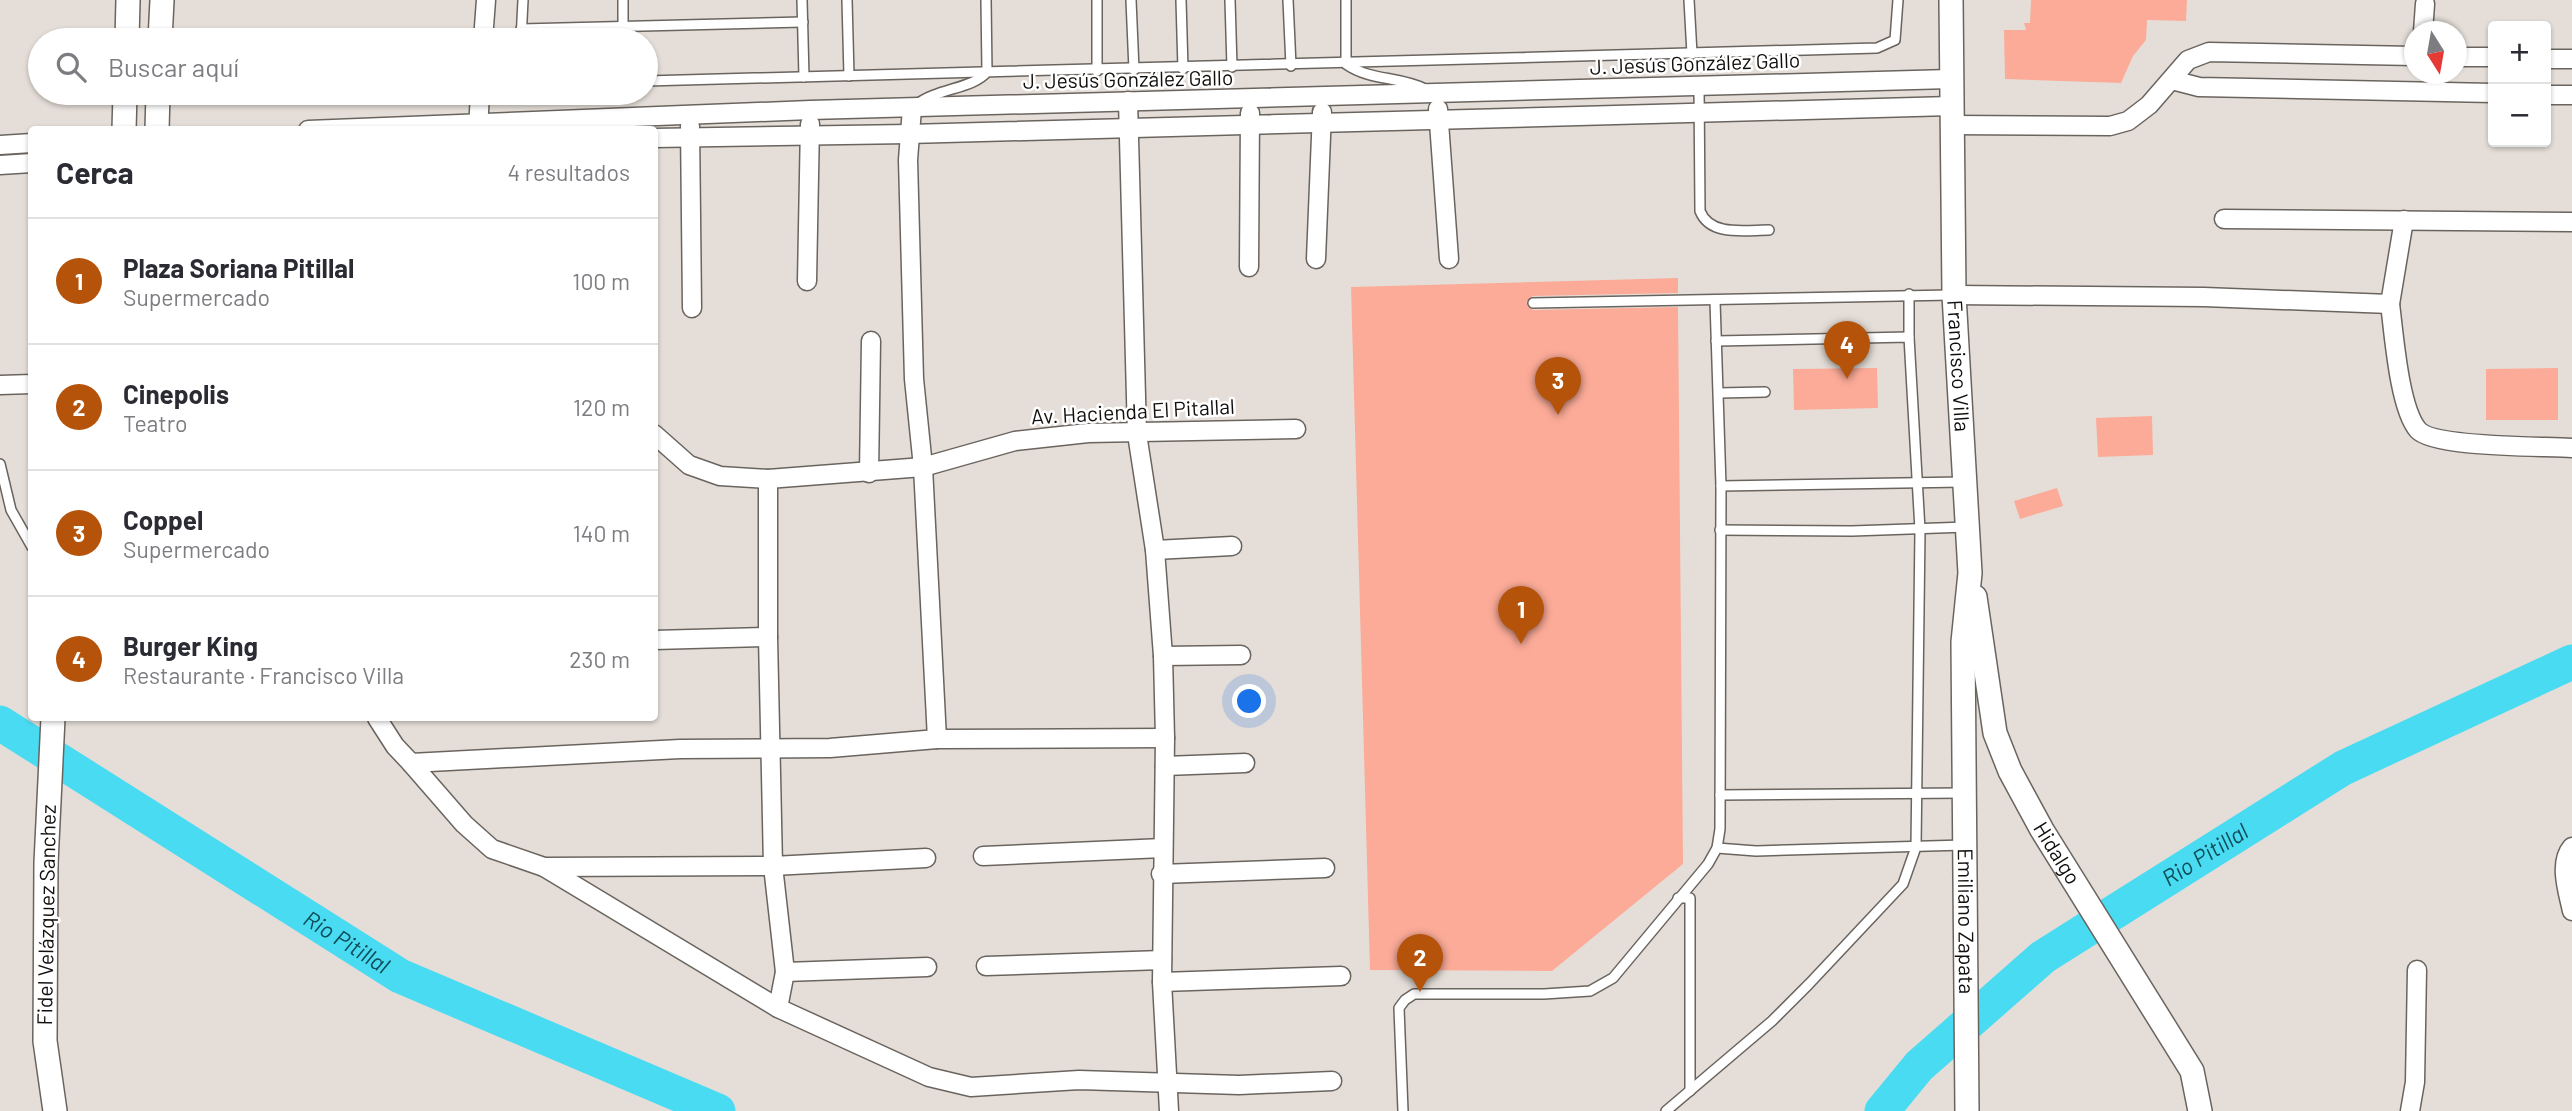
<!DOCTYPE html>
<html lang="es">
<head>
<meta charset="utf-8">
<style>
  :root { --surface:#fff; --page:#f7f7f7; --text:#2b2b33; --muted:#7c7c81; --line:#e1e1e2; --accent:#b45309 }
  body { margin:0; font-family:Barlow,sans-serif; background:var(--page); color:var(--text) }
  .controls { position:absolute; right:21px; top:21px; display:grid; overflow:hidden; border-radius:7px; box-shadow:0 2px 5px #0004 }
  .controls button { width:63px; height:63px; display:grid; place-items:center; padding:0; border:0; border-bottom:2px solid var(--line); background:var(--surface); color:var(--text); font:35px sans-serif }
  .compass { position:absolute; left:2404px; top:21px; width:63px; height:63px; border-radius:50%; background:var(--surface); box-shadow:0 2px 5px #0004; rotate:169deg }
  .you { position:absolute; left:1250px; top:702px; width:24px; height:24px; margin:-18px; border:5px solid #fff; border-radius:50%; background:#1a73e8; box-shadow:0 0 0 10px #1a73e833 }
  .badge { display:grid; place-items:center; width:46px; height:46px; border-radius:50%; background:var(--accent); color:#fff; font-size:23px; font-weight:700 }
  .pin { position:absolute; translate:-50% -58px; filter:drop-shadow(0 2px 4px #0008) }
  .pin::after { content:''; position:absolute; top:37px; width:24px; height:21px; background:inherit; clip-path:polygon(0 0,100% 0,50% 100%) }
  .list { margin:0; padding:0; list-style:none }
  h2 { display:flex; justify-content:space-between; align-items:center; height:91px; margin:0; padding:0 28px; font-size:30px }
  h2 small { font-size:23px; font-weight:400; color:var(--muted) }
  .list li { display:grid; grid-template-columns:46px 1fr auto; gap:21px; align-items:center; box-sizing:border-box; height:126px; padding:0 28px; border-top:2px solid var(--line) }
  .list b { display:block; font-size:26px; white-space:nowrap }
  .list p { margin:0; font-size:23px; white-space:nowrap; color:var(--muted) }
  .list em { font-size:23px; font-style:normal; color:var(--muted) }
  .icon { flex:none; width:38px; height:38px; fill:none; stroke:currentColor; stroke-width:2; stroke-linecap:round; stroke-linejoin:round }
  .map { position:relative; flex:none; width:2572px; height:1111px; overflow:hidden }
  .search { position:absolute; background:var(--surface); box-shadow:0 2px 5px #0004; left:28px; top:28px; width:630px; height:77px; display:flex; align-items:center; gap:18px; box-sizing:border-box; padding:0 24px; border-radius:38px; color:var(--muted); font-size:26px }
  .panel { position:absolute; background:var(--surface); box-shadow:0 2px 5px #0004; left:28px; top:126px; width:630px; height:595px; border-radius:7px }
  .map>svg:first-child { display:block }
</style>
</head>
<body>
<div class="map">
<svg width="2572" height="1111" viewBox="0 0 2572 1111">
  <rect width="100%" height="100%" fill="#e5ded8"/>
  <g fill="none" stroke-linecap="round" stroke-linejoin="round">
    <g stroke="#49dbf2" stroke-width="35">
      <path id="s1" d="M0 723 400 976 718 1111"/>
      <path id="s2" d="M1882 1111 1919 1066 2043 957 2343 768 2572 662"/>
    </g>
  </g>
  <g fill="#fcab98">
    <path d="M2031 0H2187L2186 21 2147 20 2146 40 2133 56 2121 83 2005 79 2004 30H2026L2024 23H2030Z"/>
    <path d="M1678 278V293L1533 296 1526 302 1533 310 1678 307 1683 864 1552 971 1370 970 1351 287Z"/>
    <path d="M1877 368 1878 408 1794 410 1793 369Z"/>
    <path d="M2558 368V420H2486V369Z"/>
    <path d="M2152 416 2153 455 2098 457 2096 418Z"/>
    <path d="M2057 488 2063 506 2020 519 2014 501Z"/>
  </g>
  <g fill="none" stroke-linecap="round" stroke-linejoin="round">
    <g stroke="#6a645f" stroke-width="12">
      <g id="service">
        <path d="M623 0V27"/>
        <path d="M802 0 804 77"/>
        <path d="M847 0 849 76"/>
        <path d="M1097 0V71"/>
        <path d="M1131 0 1134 70"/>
        <path d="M1181 0 1183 69"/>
        <path d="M1230 0 1232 67"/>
        <path d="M1288 0 1291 66"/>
        <path d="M1346 0V64C1370 81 1399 76 1425 89"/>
        <path d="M1689 0 1692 54"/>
        <path d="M521 29 803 22"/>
        <path d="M521 40 523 0"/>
        <path d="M646 81 1877 48 1895 40 1898 0"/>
        <path d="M1699 87 1700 211C1710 237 1746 230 1769 230"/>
        <path d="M916 105C937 88 973 89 987 72L986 0"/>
        <path d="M1909 294V337"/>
        <path d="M1533 303 1952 295"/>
        <path d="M1719 393 1765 392"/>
        <path d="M0 464 11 510 32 547"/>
        <path d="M1721 486 1963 482"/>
        <path d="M1720 530 1852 531 1967 527"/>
        <path d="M1720 795 1963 793"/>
        <path d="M1717 848 1756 851 1964 845"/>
        <path d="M1678 898H1690V1091"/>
        <path d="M1403 1111 1399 1008 1405 1000 1414 994H1544L1590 991 1613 978 1708 864 1717 848 1720 829 1721 486 1715 301"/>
        <path d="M1666 1111 1772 1021 1809 984 1903 884 1916 847 1920 530 1909 337 1716 341"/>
      </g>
    </g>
    <g stroke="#6a645f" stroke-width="21">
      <g id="minor">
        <path d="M2423 32 2425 4"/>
        <path d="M483 40 486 0"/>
        <path d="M2456 57H2493"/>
        <path d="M2546 59H2572"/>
        <path d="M2172 80 2199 87 2493 93"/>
        <path d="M2546 95H2572"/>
        <path d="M1128 101 1137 434 1155 550 1163 656 1165 738 1162 982 1169 1111"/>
        <path d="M912 108 908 160 914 379 923 467 937 739"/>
        <path d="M1438 109 1449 259"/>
        <path d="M1951 125 2110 126 2128 121 2149 105 2188 60 2209 52 2414 56"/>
        <path d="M690 126 692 308"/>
        <path d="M308 130 810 110 1950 79"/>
        <path d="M478 130 480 93"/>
        <path d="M654 138 909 134 1951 106"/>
        <path d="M0 145 32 143"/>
        <path d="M0 165 32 163"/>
        <path d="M2224 219 2572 222"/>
        <path d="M1316 259 1322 112"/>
        <path d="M1249 267 1250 113"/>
        <path d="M807 281 810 124"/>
        <path d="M1954 295 2204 297 2390 304 2404 220"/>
        <path d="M2390 304C2394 334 2399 408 2418 430 2434 448 2544 446 2572 448"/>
        <path d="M0 385 32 384"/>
        <path d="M654 434 689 465 720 476 768 479 923 467 1015 441 1088 433 1296 429"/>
        <path d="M869 473 871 341"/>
        <path d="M768 479V637L773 866 785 972 778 1008"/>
        <path d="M1155 550 1232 546"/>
        <path d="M654 640 768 637"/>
        <path d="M1163 656 1241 655"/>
        <path d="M377 718 395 746 411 763 680 749 830 748 937 739 1165 738"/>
        <path d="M411 763 464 824 492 849 544 867 773 866 926 858"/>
        <path d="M1165 766 1245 763"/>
        <path d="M2572 847C2558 863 2568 892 2572 911"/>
        <path d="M983 856 1163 848"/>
        <path d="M544 867 778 1008 929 1077 971 1087 1079 1080 1239 1085 1332 1081"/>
        <path d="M1161 874 1325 868"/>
        <path d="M986 966 1162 960"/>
        <path d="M785 972 927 967"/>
        <path d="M1162 982 1341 976"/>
        <path d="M2410 1111 2415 1082 2417 970"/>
      </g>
    </g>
    <g stroke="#6a645f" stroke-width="26">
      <g id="tertiary">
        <path id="s3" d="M1951 0 1954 295 1970 573 1963 642 1967 1111"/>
        <path d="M127 40 128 0"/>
        <path d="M160 40 162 0"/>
        <path d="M124 130 125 93"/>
        <path d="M157 130 158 93"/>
        <path id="s4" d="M1975 597 1995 733 2010 771 2042 830 2192 1071 2200 1111"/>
        <path d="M53 718 46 863 45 1041 55 1111"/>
      </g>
    </g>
    <use href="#service" stroke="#fff" stroke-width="9"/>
    <use href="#minor" stroke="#fff" stroke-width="18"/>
    <use href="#tertiary" stroke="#fff" stroke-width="23"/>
  </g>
  <g text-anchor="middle" stroke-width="5" stroke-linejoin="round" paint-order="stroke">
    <g font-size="21" fill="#110f0d" stroke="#fff">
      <text transform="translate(1695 64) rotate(-2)" y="7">J. Jesús González Gallo</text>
      <text transform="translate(1128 80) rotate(-1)" y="7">J. Jesús González Gallo</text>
      <text dy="7" stroke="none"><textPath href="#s3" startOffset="366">Francisco Villa</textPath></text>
      <text transform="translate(1133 412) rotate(-3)" y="7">Av. Hacienda El Pitallal</text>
      <text dy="7" stroke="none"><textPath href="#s4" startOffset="273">Hidalgo</textPath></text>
      <text transform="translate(47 915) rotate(-89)" y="7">Fidel Velázquez Sanchez</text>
      <text dy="7" stroke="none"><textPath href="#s3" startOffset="922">Emiliano Zapata</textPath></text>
    </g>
    <g font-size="23" font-style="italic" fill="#0e4d57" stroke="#fff">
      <text dy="8" stroke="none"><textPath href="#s2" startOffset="415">Rio Pitillal</textPath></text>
      <text dy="8" stroke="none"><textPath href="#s1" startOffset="410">Rio Pitillal</textPath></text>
    </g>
  </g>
</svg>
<div class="controls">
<button>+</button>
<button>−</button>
</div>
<svg class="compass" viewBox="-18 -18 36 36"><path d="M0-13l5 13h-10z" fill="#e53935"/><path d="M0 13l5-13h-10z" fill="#7c7c81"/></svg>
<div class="you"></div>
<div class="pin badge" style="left:1521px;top:644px">1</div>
<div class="pin badge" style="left:1420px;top:992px">2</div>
<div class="pin badge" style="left:1558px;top:415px">3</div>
<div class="pin badge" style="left:1847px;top:379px">4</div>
<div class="search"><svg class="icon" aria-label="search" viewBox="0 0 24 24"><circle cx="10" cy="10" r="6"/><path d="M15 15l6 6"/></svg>Buscar aquí</div>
<section class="panel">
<h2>Cerca<small>4 resultados</small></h2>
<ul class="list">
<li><span class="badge">1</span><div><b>Plaza Soriana Pitillal</b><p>Supermercado</p></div><em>100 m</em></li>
<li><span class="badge">2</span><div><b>Cinepolis</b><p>Teatro</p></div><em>120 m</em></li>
<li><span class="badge">3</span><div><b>Coppel</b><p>Supermercado</p></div><em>140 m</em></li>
<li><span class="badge">4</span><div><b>Burger King</b><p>Restaurante · Francisco Villa</p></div><em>230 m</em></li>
</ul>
</section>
</div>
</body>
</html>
